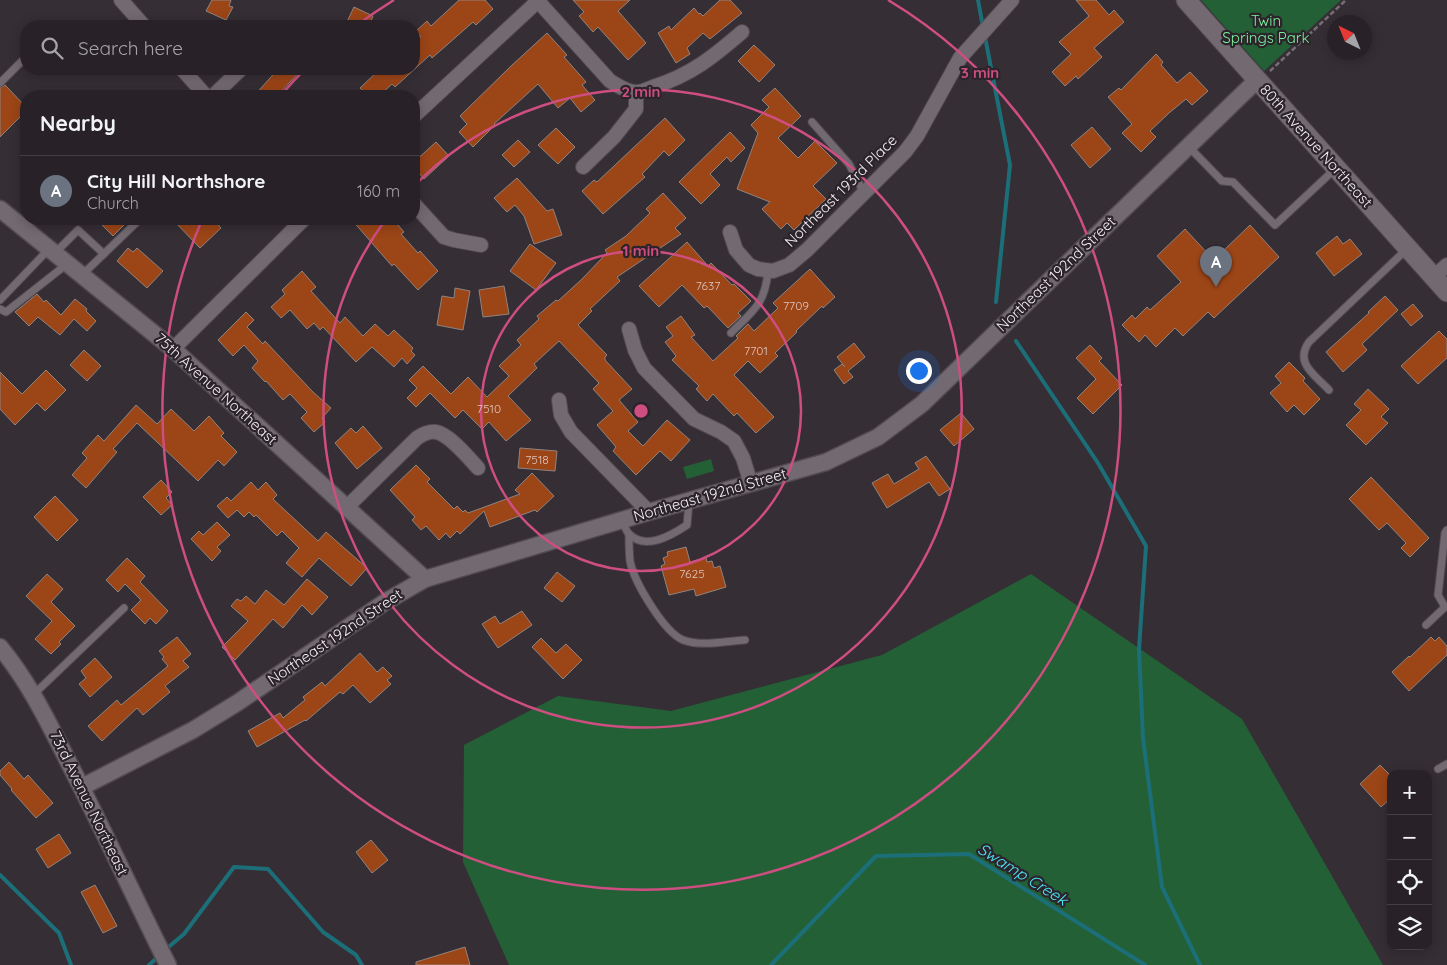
<!DOCTYPE html>
<html lang="en">
<head>
<meta charset="utf-8">
<style>
  :root { --surface:#282228; --page:#342f34; --text:#f1f3f6; --muted:#a5a4a8; --line:#443f45; --accent:#0b8043 }
  body { margin:0; font-family:Quicksand,sans-serif; background:var(--page); color:var(--text) }
  .controls { position:absolute; right:15px; bottom:15px; display:grid; overflow:hidden; border-radius:10px; box-shadow:0 2px 12px #0003 }
  .controls button { width:45px; height:45px; display:grid; place-items:center; padding:0; border:0; border-bottom:1px solid var(--line); background:var(--surface); color:var(--text); font:25px sans-serif }
  .compass { position:absolute; left:1327px; top:15px; width:45px; height:45px; border-radius:50%; background:var(--surface); box-shadow:0 2px 12px #0003; rotate:317deg }
  .you { position:absolute; left:918px; top:370px; width:18px; height:18px; margin:-12px; border:4px solid #fff; border-radius:50%; background:#1a73e8; box-shadow:0 0 0 8px #1a73e833 }
  .badge { display:grid; place-items:center; width:32px; height:32px; border-radius:50%; background:var(--accent); color:#fff; font-size:16px; font-weight:700 }
  .pin { position:absolute; translate:-50% -41px; filter:drop-shadow(0 1px 2px #0008) }
  .pin::after { content:''; position:absolute; top:26px; width:18px; height:15px; background:inherit; clip-path:polygon(0 0,100% 0,50% 100%) }
  .list { margin:0; padding:0; list-style:none }
  h2 { display:flex; justify-content:space-between; align-items:center; height:65px; margin:0; padding:0 20px; font-size:21px }
  h2 small { font-size:16px; font-weight:400; color:var(--muted) }
  .list li { display:grid; grid-template-columns:32px 1fr auto; gap:15px; align-items:center; box-sizing:border-box; height:70px; padding:0 20px; border-top:1px solid var(--line) }
  .list b { display:block; font-size:19px; white-space:nowrap }
  .list p { margin:0; font-size:16px; white-space:nowrap; color:var(--muted) }
  .list em { font-size:16px; font-style:normal; color:var(--muted) }
  .icon { flex:none; width:28px; height:28px; fill:none; stroke:currentColor; stroke-width:2; stroke-linecap:round; stroke-linejoin:round }
  .map { position:relative; flex:none; width:1447px; height:965px; overflow:hidden }
  .search { position:absolute; background:var(--surface); box-shadow:0 2px 12px #0003; left:20px; top:20px; width:400px; height:55px; display:flex; align-items:center; gap:12px; box-sizing:border-box; padding:0 18px; border-radius:20px; color:var(--muted); font-size:19px }
  .panel { position:absolute; background:var(--surface); box-shadow:0 2px 12px #0003; left:20px; top:90px; width:400px; height:135px; border-radius:20px }
  .map>svg:first-child { display:block }
</style>
</head>
<body>
<div class="map">
<svg width="1447" height="965" viewBox="0 0 1447 965">
  <rect width="100%" height="100%" fill="#352e35"/>
  <g fill="#236036">
    <path d="M1201 0H1341L1264 71Z"/>
    <path d="M711 459 714 471 687 479 683 467Z"/>
    <path d="M1031 574 1242 719 1383 965H509L463 862 464 745 558 696 671 711 882 655Z"/>
  </g>
  <g fill="none" stroke-linecap="round" stroke-linejoin="round">
    <g stroke="#1c6f79" stroke-width="4">
      <path d="M978 0 983 27"/>
      <path d="M985 37 1010 165 996 302"/>
      <path d="M1016 341 1098 463 1146 546 1139 649 1143 738 1162 887 1200 965"/>
      <path d="M0 875 59 933 71 965"/>
      <path d="M165 950 184 934 234 867 268 869 323 932 356 955 362 965"/>
      <path d="M149 965 158 957"/>
      <path d="M771 965 876 856 969 854 1145 965"/>
    </g>
  </g>
  <g fill="#9c4517" stroke="#90847f">
    <path d="M212 0H231L229 6 233 7 226 20 206 11Z"/>
    <path d="M459 0H485L493 9 476 25 473 22 432 58 430 55 395 87 392 84 379 96H368L360 88 380 69H414V34L421 37 416 31 427 21 431 26Z"/>
    <path d="M573 0H630L618 11 646 43 628 60 598 27 593 32 579 16 584 12Z"/>
    <path d="M720 0H730L742 13 710 39 703 33 687 48 690 54 676 63 658 33 669 26 671 30 694 8 699 14 700 13 703 16Z"/>
    <path d="M1076 0H1096L1109 15 1114 10 1124 22 1094 48 1102 57 1078 79 1076 76 1065 86 1052 72 1071 54 1059 42 1089 16Z"/>
    <path d="M354 7 373 16 369 26H345Z"/>
    <path d="M547 33 567 55 564 57 586 82 582 85 595 100 581 112 570 98 558 108 538 84 494 124 495 125 473 147 459 132 467 124 460 116 510 67Z"/>
    <path d="M754 45 775 65 759 82 738 61Z"/>
    <path d="M1156 54 1163 62 1161 65 1177 83 1190 72 1208 91 1192 105 1186 99 1169 113 1150 131 1156 137 1141 152 1122 133 1132 124 1108 97 1119 88 1121 90Z"/>
    <path d="M278 69H302L277 96H254Z"/>
    <path d="M5 85 26 107V111L0 137V88Z"/>
    <path d="M775 88 801 116 778 138 798 158 815 141 837 163 813 186 826 199 794 230 787 223 781 229 762 209 770 202 737 189 758 133 751 125 769 107 762 100Z"/>
    <path d="M665 118 685 140 669 156 664 151 642 174 645 177 603 214 582 191 594 180 597 182Z"/>
    <path d="M1092 127 1111 149 1090 168 1071 145Z"/>
    <path d="M556 128 575 147 558 164 538 145Z"/>
    <path d="M730 132 745 148 731 162 727 157 710 174 720 185 701 204 679 182Z"/>
    <path d="M518 140 530 152 514 167 502 155Z"/>
    <path d="M436 142 449 156 424 179 414 167V162Z"/>
    <path d="M517 178 547 211 553 209 562 235 534 244 524 216 515 205 507 212 494 198Z"/>
    <path d="M663 193 686 218 675 228 681 234 617 277 620 281 590 309 592 311 578 325 607 355 605 357V360L632 389 619 400 638 422 628 431 643 446 667 420 690 440 671 461 660 451 636 475 613 451 616 447 597 425 613 411 593 389 599 383 559 341 534 364 537 368 508 396 531 420 506 441 489 422 482 429 463 410 455 418 430 393 416 407 407 398 417 388 409 380 423 366 451 394 468 377 487 397 509 376 499 366 521 345 517 340 539 319 537 316 556 300 558 301 581 280 607 253 605 250 626 236 650 213 646 209Z"/>
    <path d="M96 219H130L113 236Z"/>
    <path d="M172 219H213L221 228 200 248Z"/>
    <path d="M351 219H393L404 232 401 234 418 253 420 251 438 271 418 290 394 264 392 266Z"/>
    <path d="M1250 225 1279 257 1214 318 1208 312 1183 336 1175 328 1156 347 1145 335 1139 342 1122 325 1132 315 1135 319 1147 307 1150 310 1181 282 1157 256 1185 229 1209 255 1214 253 1220 254Z"/>
    <path d="M1337 236 1343 244 1350 239 1362 254 1334 276 1316 253Z"/>
    <path d="M687 242 708 266 711 263 732 285 734 284 751 301 738 313 741 316 728 328 707 306 704 308 682 285 659 307 639 286Z"/>
    <path d="M530 244 556 263 536 290 510 271Z"/>
    <path d="M128 248 133 252 137 248 163 271 147 288 117 261Z"/>
    <path d="M810 269 835 297 823 308 822 306 796 331 797 332 775 353 778 356 760 373 748 361 734 375 774 417 756 433 737 413 734 416 713 394 707 401 696 389 699 386 672 360 676 356 665 342 673 336 666 327 681 316 695 335 691 337 713 361 738 338 736 336 748 324 754 331 778 308 773 303Z"/>
    <path d="M302 271 316 287 311 291 340 323 345 317 363 336 375 324 388 336 394 330 413 348 411 351 415 355 407 364 402 358 394 367 372 347 356 362 323 327 320 330 314 323 307 329 290 310 281 318 271 307 285 294 282 290Z"/>
    <path d="M504 286 509 314 483 317 479 290Z"/>
    <path d="M455 288 470 291 463 330 437 325 442 296 454 298Z"/>
    <path d="M37 294 44 302 46 300 61 315 75 299 87 309 86 311 96 321 87 331 74 319 60 335 38 317 29 326 15 312Z"/>
    <path d="M1385 296 1398 310 1362 344 1367 350 1343 372 1326 352 1369 313 1368 312Z"/>
    <path d="M1413 304 1423 316 1411 326 1401 314Z"/>
    <path d="M246 312 254 320 247 327 263 344 265 341 313 392 331 408 322 418 325 422 314 432 301 418 307 412 290 394 283 400 266 381 265 382 252 368 258 361 244 345 233 356 218 340Z"/>
    <path d="M1439 331 1447 339V358L1418 384 1401 366Z"/>
    <path d="M854 343 865 357 848 371 853 377 844 384 834 370 842 364 845 367 837 357Z"/>
    <path d="M1090 345 1102 358 1099 361 1122 385 1093 414 1077 398 1096 379 1076 358Z"/>
    <path d="M84 350 101 366 87 381 70 365Z"/>
    <path d="M1289 362 1305 378 1303 381 1320 399 1304 415 1294 405 1287 412 1270 393 1281 383 1275 376Z"/>
    <path d="M46 370 66 390 45 411 37 403 15 425 0 409V372L22 394Z"/>
    <path d="M1368 389 1389 409 1381 417 1388 423 1366 445 1346 425 1361 410 1354 404Z"/>
    <path d="M136 405 157 424 171 409 194 431 209 416 224 433 221 436 237 452 224 466 218 460 198 481 137 423 113 449 117 452 86 488 72 475 87 458 82 453 98 435 104 441Z"/>
    <path d="M961 413 974 429 954 446 940 430Z"/>
    <path d="M363 426 382 448 357 469 335 443 351 428 356 433Z"/>
    <path d="M520 448 557 451 555 471 518 468Z"/>
    <path d="M926 456 950 489 939 496 929 482 887 508 872 483 888 474 894 484 919 469 915 463Z"/>
    <path d="M416 465 430 479 427 482 454 509 457 506 463 512 465 510 468 513 520 494 515 490 532 473 554 496 537 512 535 510 490 527 484 511 460 534 457 531 450 538 446 533 439 540 426 526 421 530 412 520 415 517 390 490Z"/>
    <path d="M1371 477 1429 538 1410 557 1401 548 1406 543 1387 523 1379 530 1349 499Z"/>
    <path d="M161 480 172 492 166 498 172 505 161 515 143 497Z"/>
    <path d="M251 482 258 490 266 482 277 495 273 499 318 541 326 532 367 568 351 586 319 558 302 577 286 563 299 548 282 531 277 536 256 515 254 517 249 512 244 517 237 510 228 518 217 506 227 497 231 501Z"/>
    <path d="M55 496 78 520 57 541 34 517Z"/>
    <path d="M217 522 230 535 217 547 221 551 212 561 191 539 199 531 203 535Z"/>
    <path d="M686 547 690 562 706 558 707 562 712 561 714 568 720 566 726 587 696 596 694 589 669 595 661 566 665 564 663 558 668 556 667 552Z"/>
    <path d="M127 558 145 576 140 582 168 611 156 624 150 618 145 624 131 610 141 600 125 584 118 592 106 580Z"/>
    <path d="M557 572 575 586 562 602 544 588Z"/>
    <path d="M47 574 63 589 51 602 75 626 59 642 61 644 51 654 35 639 52 621 26 596Z"/>
    <path d="M307 579 328 597 312 615 302 605 283 628 273 619 235 660 222 647 248 621 231 606 237 599 241 601 246 596 255 604 266 590 284 605Z"/>
    <path d="M522 611 532 625 498 648 482 624 495 616 500 624Z"/>
    <path d="M177 637 191 654 183 661 189 667 165 686 170 692 143 715 137 708 102 741 88 726 117 700 121 705 168 666 162 659 164 657 159 651Z"/>
    <path d="M1431 637 1435 641 1439 637 1447 646V655L1409 691 1392 672 1409 656 1410 657Z"/>
    <path d="M541 638 556 653 566 644 582 660 563 679 532 647Z"/>
    <path d="M360 653 377 672 383 667 392 676 387 680 391 684 370 703 353 685 343 694 340 692 306 721 305 720 257 747 248 731 280 713 283 718 305 700 303 697 322 682 325 686Z"/>
    <path d="M95 658 112 677 90 697 79 684 86 678 81 671Z"/>
    <path d="M9 762 24 779 28 775 53 803 36 818 11 790 12 789 0 775V771Z"/>
    <path d="M1380 765 1391 776V798L1381 807 1360 784Z"/>
    <path d="M59 834 71 853 48 868 36 849Z"/>
    <path d="M371 840 388 860 372 873 356 852Z"/>
    <path d="M95 885 117 926 103 933 81 892Z"/>
    <path d="M465 947 470 965H416V962Z"/>
  </g>
  <g fill="none" stroke-linecap="round" stroke-linejoin="round">
    <g stroke="#514a51" stroke-width="9">
      <g id="service">
        <path d="M0 83 26 57"/>
        <path d="M812 122 849 164 864 193"/>
        <path d="M1188 146 1222 181 1233 182 1275 225 1335 169"/>
        <path d="M55 253 78 230 104 254"/>
        <path d="M82 275 140 219"/>
        <path d="M0 300 49 249"/>
        <path d="M0 309 6 312 67 264"/>
        <path d="M731 333C754 310 765 304 768 271"/>
        <path d="M1329 390C1315 375 1294 363 1309 342L1408 248"/>
        <path d="M622 520C624 525 626 531 629 534 646 551 672 535 687 525L689 502"/>
        <path d="M629 534C629 543 629 552 630 561 634 582 664 632 683 640 701 647 726 641 745 640"/>
        <path d="M1426 625 1445 607 1438 595 1445 533 1447 530"/>
        <path d="M33 695 124 608"/>
        <path d="M1438 769 1447 764"/>
      </g>
    </g>
    <g stroke="#514a51" stroke-width="16">
      <g id="minor">
        <path d="M121 0 144 26"/>
        <path d="M537 0 610 81C617 85 625 91 634 92 640 93 648 89 653 87 691 75 713 57 742 32"/>
        <path d="M182 69 206 96"/>
        <path d="M213 96 241 69"/>
        <path d="M414 116 539 0"/>
        <path d="M583 167 614 137 636 109V93"/>
        <path d="M414 204 444 237 454 240 481 245"/>
        <path d="M730 232 736 250 749 265 758 269 773 271 789 265 807 250 905 152 917 136 960 58 1012 0"/>
        <path d="M1434 277 1447 265"/>
        <path d="M629 329 635 350 644 368 694 419 721 432 734 441 743 458 751 484"/>
        <path d="M173 349 304 219"/>
        <path d="M559 400 561 415 571 432 649 512"/>
        <path d="M347 507 417 438C423 434 429 431 436 432 449 434 469 458 478 468"/>
      </g>
    </g>
    <g stroke="#514a51" stroke-width="19">
      <g id="tertiary">
        <path d="M0 209 173 349 425 579"/>
        <path d="M0 647C30 683 50 726 71 767 105 833 135 899 168 965"/>
        <path d="M82 787 193 730 237 703 385 602 425 579 649 512 826 462 878 437 922 404 1257 80"/>
      </g>
    </g>
    <g stroke="#514a51" stroke-width="21">
      <path id="secondary" d="M1186 0 1447 292"/>
    </g>
    <path stroke="#756e74" stroke-width="2.5" stroke-dasharray="5 2.5" stroke-linecap="butt" d="M1270 71 1346 0"/>
    <use href="#service" stroke="#726971" stroke-width="7"/>
    <use href="#minor" stroke="#726971" stroke-width="14"/>
    <use href="#tertiary" stroke="#726971" stroke-width="16"/>
    <use href="#secondary" stroke="#726971" stroke-width="19"/>
  </g>
  <g fill="none" stroke="#cf4e81" stroke-width="2.5">
    <circle cx="641" cy="411" r="160"/>
    <path d="M415 185A319 319 0 1 1 386 219"/>
    <path d="M282 94A479 479 0 0 1 305 69M356 26A479 479 0 0 1 394 0M888 0A479 479 0 1 1 202 220"/>
  </g>
  <g text-anchor="middle" stroke-width="4.5" stroke-linejoin="round" paint-order="stroke">
    <g font-size="12" fill="#dfc5bd">
      <text x="708" y="290">7637</text>
      <text x="796" y="310">7709</text>
      <text x="756" y="355">7701</text>
      <text x="489" y="413">7510</text>
      <text x="537" y="464">7518</text>
      <text x="692" y="578">7625</text>
    </g>
    <g font-size="15" fill="#7df19c" stroke="#2b242b">
      <text x="1266" y="26">Twin<tspan x="1266" dy="17">Springs Park</tspan></text>
    </g>
    <g font-size="15" fill="#f5f0f4" stroke="#2b242b">
      <text transform="translate(1316 146) rotate(48)" y="5">80th Avenue Northeast</text>
      <text transform="translate(841 191) rotate(-45)" y="5">Northeast 193rd Place</text>
      <text transform="translate(1056 274) rotate(-44)" y="5">Northeast 192nd Street</text>
      <text transform="translate(216 389) rotate(42)" y="5">75th Avenue Northeast</text>
      <text transform="translate(710 495) rotate(-16)" y="5">Northeast 192nd Street</text>
      <text transform="translate(335 637) rotate(-34)" y="5">Northeast 192nd Street</text>
      <text transform="translate(89 803) rotate(64)" y="5">73rd Avenue Northeast</text>
    </g>
    <g font-size="16" font-style="italic" fill="#4ce4f7" stroke="#2b242b">
      <text transform="translate(1023 874) rotate(32)" y="6">Swamp Creek</text>
    </g>
  </g>
  <circle cx="641" cy="411" r="8" fill="#cf4e81" stroke="#2b242b" stroke-width="2.5"/>
  <g font-size="15" text-anchor="middle" font-weight="bold" fill="#cf4e81" stroke="#2b242b" stroke-width="4.5" stroke-linejoin="round" paint-order="stroke">
    <text x="980" y="78">3 min</text>
    <text x="641" y="97">2 min</text>
    <text x="641" y="256">1 min</text>
  </g>
</svg>
<div class="controls">
<button>+</button>
<button>−</button>
<button><svg class="icon" aria-label="locate" viewBox="0 0 24 24"><circle cx="12" cy="12" r="6"/><path d="M12 2v4M12 18v4M2 12h4M18 12h4"/></svg></button>
<button><svg class="icon" aria-label="layers" viewBox="0 0 24 24"><path d="M12 4l9 5-9 5-9-5zM3 14l9 5 9-5"/></svg></button>
</div>
<svg class="compass" viewBox="-18 -18 36 36"><path d="M0-13l5 13h-10z" fill="#e53935"/><path d="M0 13l5-13h-10z" fill="#a5a4a8"/></svg>
<div class="you"></div>
<div class="pin badge" style="left:1216px;top:287px;background:#6b7280">A</div>
<div class="search"><svg class="icon" aria-label="search" viewBox="0 0 24 24"><circle cx="10" cy="10" r="6"/><path d="M15 15l6 6"/></svg>Search here</div>
<section class="panel">
<h2>Nearby<small></small></h2>
<ul class="list">
<li><span class="badge" style="background:#6b7280">A</span><div><b>City Hill Northshore</b><p>Church</p></div><em>160 m</em></li>
</ul>
</section>
</div>
</body>
</html>
